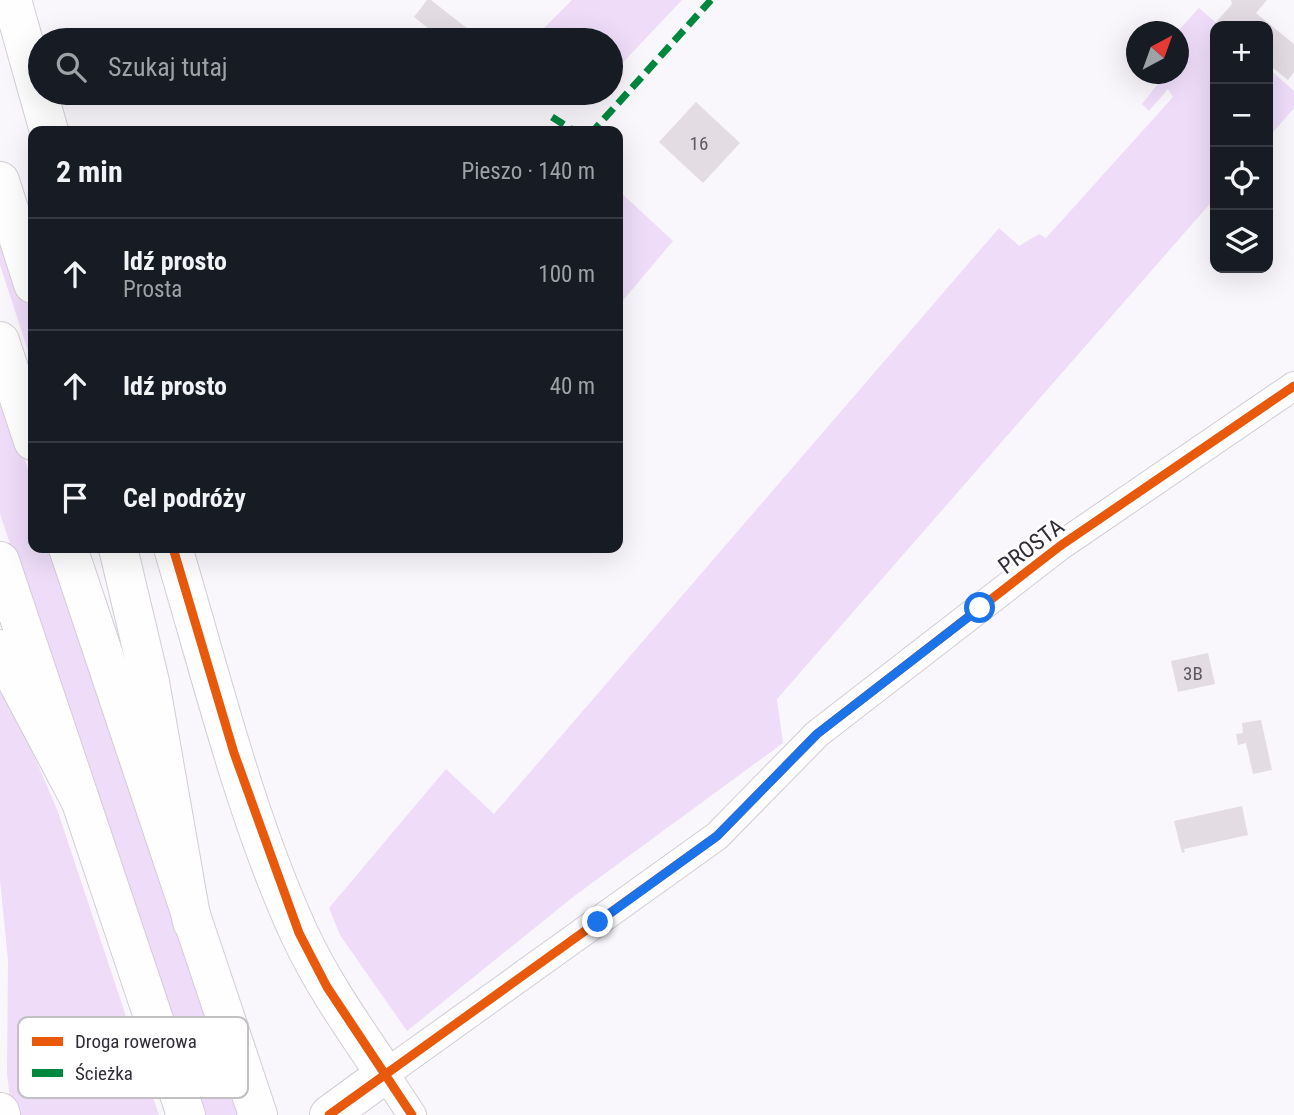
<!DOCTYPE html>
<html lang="pl">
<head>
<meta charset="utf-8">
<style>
  :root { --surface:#171b24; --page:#242831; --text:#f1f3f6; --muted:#9ea1a6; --line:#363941 }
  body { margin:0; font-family:"Roboto Condensed",sans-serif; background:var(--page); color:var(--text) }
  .controls { position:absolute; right:21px; top:21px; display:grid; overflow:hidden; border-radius:14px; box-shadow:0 7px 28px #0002 }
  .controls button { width:63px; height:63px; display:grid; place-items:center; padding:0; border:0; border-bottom:2px solid var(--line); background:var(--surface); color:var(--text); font:35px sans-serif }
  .compass { position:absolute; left:1126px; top:21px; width:63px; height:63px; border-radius:50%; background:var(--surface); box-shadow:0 7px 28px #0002; rotate:41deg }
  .stop { position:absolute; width:21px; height:21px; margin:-16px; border:5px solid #1a73e8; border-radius:50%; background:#fff }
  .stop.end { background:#1a73e8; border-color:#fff; box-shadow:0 2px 7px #0008 }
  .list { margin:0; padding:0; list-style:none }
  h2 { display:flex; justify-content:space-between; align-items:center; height:91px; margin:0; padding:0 28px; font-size:30px }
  h2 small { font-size:23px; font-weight:400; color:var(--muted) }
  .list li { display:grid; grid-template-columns:46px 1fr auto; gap:21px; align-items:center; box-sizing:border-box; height:112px; padding:0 28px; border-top:2px solid var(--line) }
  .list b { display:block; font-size:26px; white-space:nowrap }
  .list p { margin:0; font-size:23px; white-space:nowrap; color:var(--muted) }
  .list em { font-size:23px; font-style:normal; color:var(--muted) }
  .icon { flex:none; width:38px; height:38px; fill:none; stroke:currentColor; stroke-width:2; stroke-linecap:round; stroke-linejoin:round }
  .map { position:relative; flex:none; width:1294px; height:1115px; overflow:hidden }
  .search { position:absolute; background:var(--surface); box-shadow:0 7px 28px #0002; left:28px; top:28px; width:595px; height:77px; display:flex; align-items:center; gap:18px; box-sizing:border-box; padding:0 24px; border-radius:38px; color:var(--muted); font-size:26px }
  .panel { position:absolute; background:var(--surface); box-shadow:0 7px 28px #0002; left:28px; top:126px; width:595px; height:427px; border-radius:14px }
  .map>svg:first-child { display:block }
</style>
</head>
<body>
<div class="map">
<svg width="1294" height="1115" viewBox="0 0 1294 1115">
  <rect width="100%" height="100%" fill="#faf7fc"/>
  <g fill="#eedcf9">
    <path d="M572 0H682L611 75V40H532Z"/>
    <path d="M1199 8 1220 26H1215V198L777 699 783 743 573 897 407 1031 340 935 329 908 446 769 494 814 999 228 1019 246 1039 234 1046 238 1173 97 1168 89 1149 111 1142 104 1158 84 1155 78 1159 74H1178L1179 52 1185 45 1178 31Z"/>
    <path d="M1268 68 1294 91V108L1268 138Z"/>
    <path d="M618 190 673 241 619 305 618 304Z"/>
    <path d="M0 216 33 315V366L0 265Z"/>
    <path d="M0 382 33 485V548H53L243 1115H202L0 514Z"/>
    <path d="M0 676 58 812 159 1115H12L7 1074 8 960 0 880Z"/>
  </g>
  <g fill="#e3dde3">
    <path d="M427 0H431L482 40H443L414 17Z"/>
    <path d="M1231 0H1267L1256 13 1294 44V72L1288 80 1268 64V26H1221L1216 22 1232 4Z"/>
    <path d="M696 102 740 143 703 183 659 142Z"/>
    <path d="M1208 653 1215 684 1178 692 1171 661Z"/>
    <path d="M1261 720 1272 770 1253 774 1246 743 1238 745 1236 734 1243 733 1242 723Z"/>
    <path d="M1242 806 1248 835 1184 849 1185 852 1182 853 1174 821Z"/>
  </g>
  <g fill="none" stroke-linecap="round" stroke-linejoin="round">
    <g stroke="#d2cdd5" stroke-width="30">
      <path id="street" d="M412 1115 385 1074 717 836 817 734 1060 546 1294 386"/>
    </g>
    <g stroke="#d2cdd5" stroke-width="40">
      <g id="secondary">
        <path d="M12 0 49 131"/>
        <path d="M173 548C211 674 244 813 299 933 322 983 354 1028 385 1074L329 1115"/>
        <path d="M0 1112 1 1115"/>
      </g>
    </g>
    <g stroke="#d2cdd5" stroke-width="40">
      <g id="primary">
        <path d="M0 341 33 441"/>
        <path d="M68 548 258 1115"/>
        <path d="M0 561 186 1115"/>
      </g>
    </g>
    <g stroke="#d2cdd5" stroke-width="40">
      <g id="highway">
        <path d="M0 181 33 284"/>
        <path d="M118 548 150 682 192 922"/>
        <path d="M0 649 80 800"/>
      </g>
    </g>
    <use href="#street" stroke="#fefeff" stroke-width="28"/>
    <use href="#secondary" stroke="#fefeff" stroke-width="38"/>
    <use href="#primary" stroke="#fefeff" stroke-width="38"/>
    <use href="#highway" stroke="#fefeff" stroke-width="38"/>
    <g stroke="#00873e" stroke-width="7" stroke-dasharray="14 7" stroke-linecap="butt">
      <path d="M552 117 574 131"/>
      <path d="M588 131 594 130 711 0"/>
    </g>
    <g stroke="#fff" stroke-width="13">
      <g id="cycleway">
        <path d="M173 548 234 753 299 933 327 987 412 1115"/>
        <path d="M329 1115 717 836 817 734 1060 546 1294 386"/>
      </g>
    </g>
    <use href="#cycleway" stroke="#e8590c" stroke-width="9"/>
  </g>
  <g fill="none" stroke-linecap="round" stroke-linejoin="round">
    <path stroke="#1a73e8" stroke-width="9" d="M598 922 717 836 817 734 980 608"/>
  </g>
  <g text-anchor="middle" stroke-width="5" stroke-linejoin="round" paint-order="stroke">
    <g font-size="19" fill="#5e5861">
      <text x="699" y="150">16</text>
      <text x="1193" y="680">3B</text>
    </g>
    <g font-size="23" fill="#322c36" stroke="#fff">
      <text transform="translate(1031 546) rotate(-37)" y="8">PROSTA</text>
    </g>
  </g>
  <rect x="18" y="1017" width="230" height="81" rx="10" fill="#fff" stroke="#c2c0c3" stroke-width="2"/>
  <rect x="32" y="1037" width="31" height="9" fill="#e8590c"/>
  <rect x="32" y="1069" width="31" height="8" fill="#00873e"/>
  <g font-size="19" fill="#322c36">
    <text x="75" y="1048">Droga rowerowa</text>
    <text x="75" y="1080">Ścieżka</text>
  </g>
</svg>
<div class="controls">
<button>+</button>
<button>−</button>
<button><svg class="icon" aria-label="locate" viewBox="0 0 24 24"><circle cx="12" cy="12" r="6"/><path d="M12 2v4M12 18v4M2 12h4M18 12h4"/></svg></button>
<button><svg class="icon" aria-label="layers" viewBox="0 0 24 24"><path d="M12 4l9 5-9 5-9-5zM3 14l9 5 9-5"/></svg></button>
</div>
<svg class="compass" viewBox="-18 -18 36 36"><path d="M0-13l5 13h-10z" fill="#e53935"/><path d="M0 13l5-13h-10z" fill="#9ea1a6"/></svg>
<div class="stop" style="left:980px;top:608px"></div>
<div class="stop end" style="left:598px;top:922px"></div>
<div class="search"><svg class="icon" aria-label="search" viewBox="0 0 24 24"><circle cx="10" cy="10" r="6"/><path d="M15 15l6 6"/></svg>Szukaj tutaj</div>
<section class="panel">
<h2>2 min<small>Pieszo · 140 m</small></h2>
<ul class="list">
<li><svg class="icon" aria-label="ahead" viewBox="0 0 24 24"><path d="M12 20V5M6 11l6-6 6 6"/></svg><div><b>Idź prosto</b><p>Prosta</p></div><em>100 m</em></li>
<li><svg class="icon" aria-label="ahead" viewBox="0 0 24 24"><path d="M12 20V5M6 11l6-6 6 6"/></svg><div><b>Idź prosto</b></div><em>40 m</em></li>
<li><svg class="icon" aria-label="arrive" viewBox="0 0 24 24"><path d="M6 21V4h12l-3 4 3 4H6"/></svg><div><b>Cel podróży</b></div></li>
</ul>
</section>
</div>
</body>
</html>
